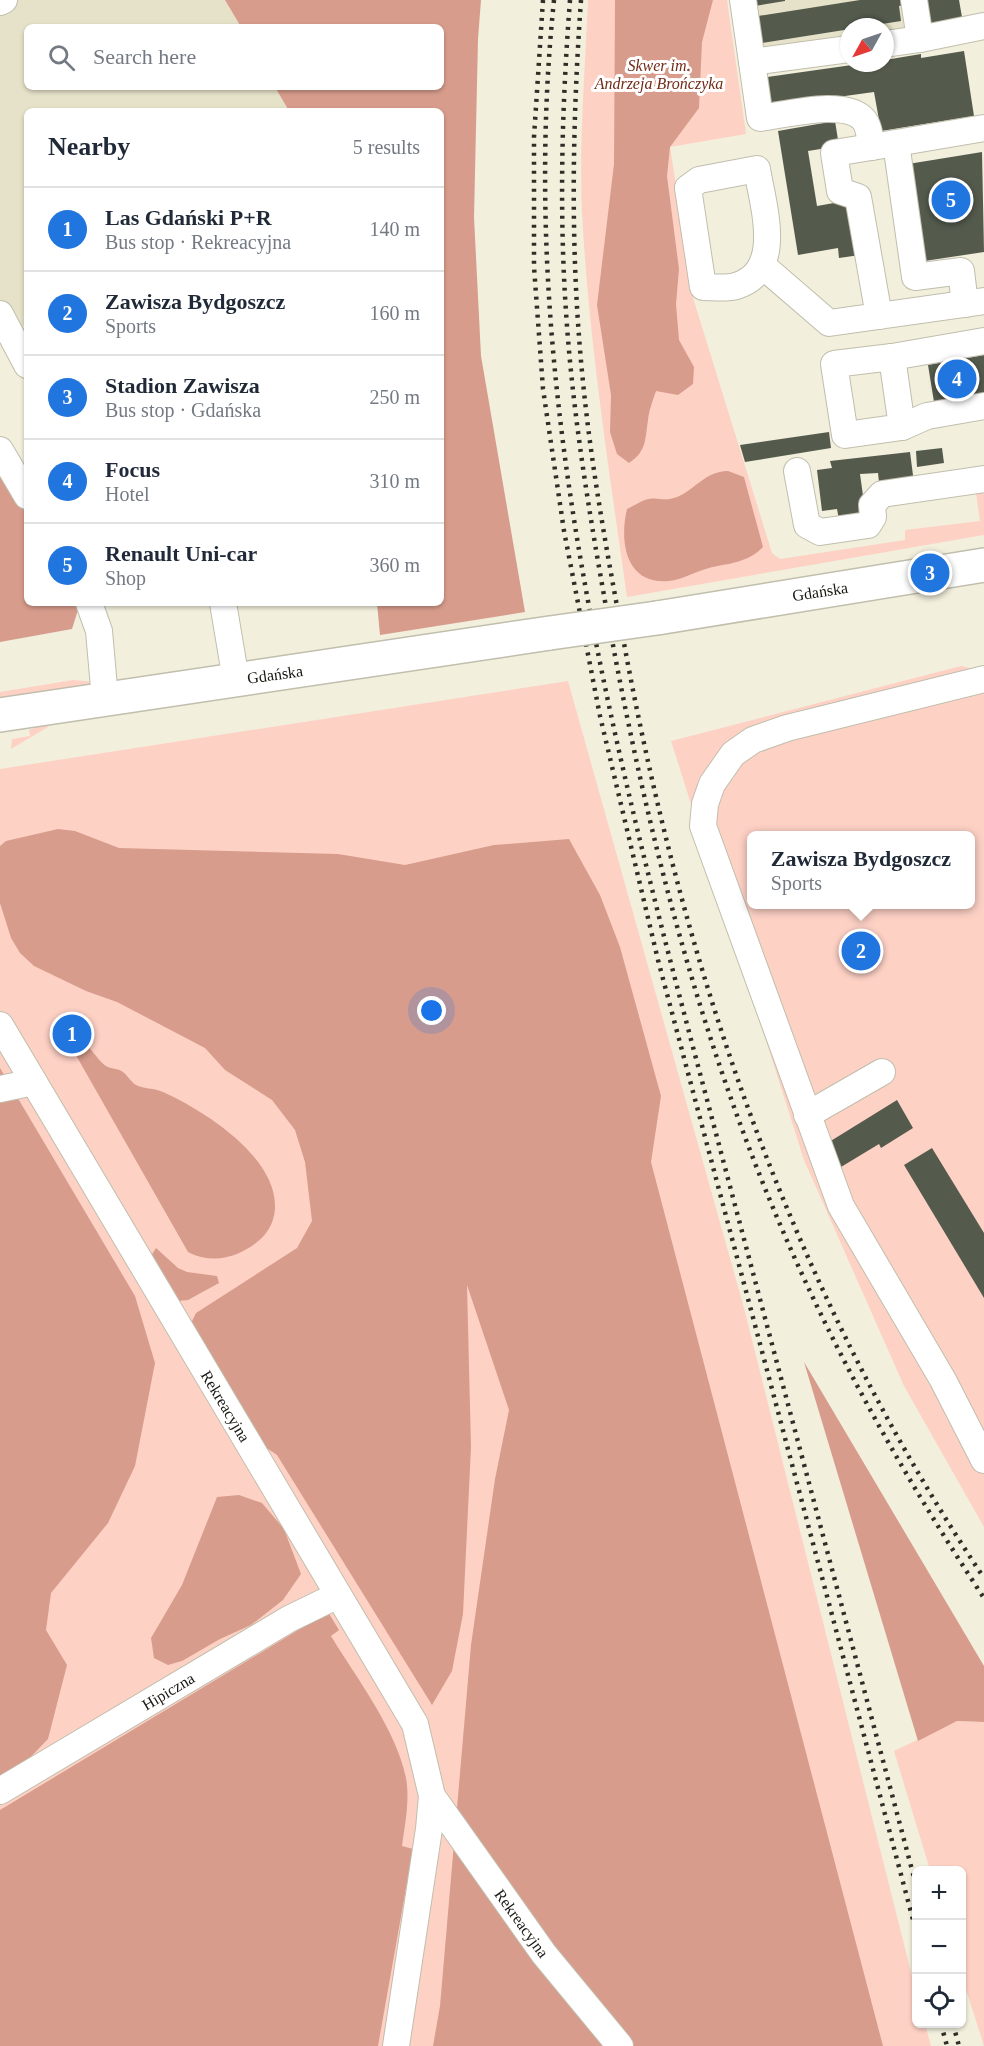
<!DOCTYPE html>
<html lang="en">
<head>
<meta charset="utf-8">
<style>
  :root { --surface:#fff; --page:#f6f6f7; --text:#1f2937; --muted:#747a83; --line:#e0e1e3; --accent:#2175df }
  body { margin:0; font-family:"Times New Roman",serif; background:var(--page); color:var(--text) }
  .controls { position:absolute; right:18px; bottom:18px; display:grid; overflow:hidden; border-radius:9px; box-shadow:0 2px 4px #0004 }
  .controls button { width:54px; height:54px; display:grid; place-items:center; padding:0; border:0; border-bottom:2px solid var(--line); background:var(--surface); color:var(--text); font:30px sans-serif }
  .compass { position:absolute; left:840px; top:18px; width:54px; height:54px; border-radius:50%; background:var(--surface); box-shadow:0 2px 4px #0004; rotate:230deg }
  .you { position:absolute; left:432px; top:1011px; width:21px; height:21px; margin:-15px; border:4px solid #fff; border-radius:50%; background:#1a73e8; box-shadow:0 0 0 9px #1a73e833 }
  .badge { display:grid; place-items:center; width:39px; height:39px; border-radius:50%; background:var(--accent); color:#fff; font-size:20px; font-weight:700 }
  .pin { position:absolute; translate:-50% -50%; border:3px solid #fff; box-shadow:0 2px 6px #0006 }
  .popup { position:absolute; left:747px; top:831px; width:228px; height:78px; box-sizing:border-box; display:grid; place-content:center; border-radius:9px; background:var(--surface); filter:drop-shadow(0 2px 4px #0005); font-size:20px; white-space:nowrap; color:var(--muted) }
  .popup b { font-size:22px; color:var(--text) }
  .popup::after { content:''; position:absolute; left:50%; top:100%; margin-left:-12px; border:12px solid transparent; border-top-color:var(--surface) }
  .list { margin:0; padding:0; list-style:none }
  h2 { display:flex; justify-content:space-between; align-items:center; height:78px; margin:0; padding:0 24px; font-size:26px }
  h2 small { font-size:20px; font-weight:400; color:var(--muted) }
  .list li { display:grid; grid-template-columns:39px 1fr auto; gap:18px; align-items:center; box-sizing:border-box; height:84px; padding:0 24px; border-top:2px solid var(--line) }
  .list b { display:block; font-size:22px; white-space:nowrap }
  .list p { margin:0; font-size:20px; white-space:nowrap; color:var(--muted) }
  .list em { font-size:20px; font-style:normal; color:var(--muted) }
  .icon { flex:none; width:33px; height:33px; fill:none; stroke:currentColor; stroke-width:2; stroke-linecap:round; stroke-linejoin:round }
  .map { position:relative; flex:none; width:984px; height:2046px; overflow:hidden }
  .search { position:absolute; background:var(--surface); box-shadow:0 2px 4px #0004; left:24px; top:24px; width:420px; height:66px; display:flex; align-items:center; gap:15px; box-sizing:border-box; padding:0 21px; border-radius:9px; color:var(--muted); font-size:22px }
  .panel { position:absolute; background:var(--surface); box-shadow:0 2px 4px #0004; left:24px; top:108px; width:420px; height:498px; border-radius:9px }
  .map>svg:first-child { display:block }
</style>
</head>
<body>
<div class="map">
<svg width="984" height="2046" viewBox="0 0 984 2046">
  <rect width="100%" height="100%" fill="#f2efdd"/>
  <g fill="#e6e2c9">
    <path d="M0 0H225L241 27H27V87H275L289 111H27V325L0 329Z"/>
    <path d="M736 0H959L963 23 885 35V27H849V41L744 58Z"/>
  </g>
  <g fill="#fed1c5" fill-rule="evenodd">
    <path d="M588 0H727L746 134 670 147 694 301 772 553 780 559 905 540V530L980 521 975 486 984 485V535L627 597C609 470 589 342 582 213 579 142 585 71 588 0Z"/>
    <path d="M961 666 984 671V1527L904 1386 804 1160 671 741ZM752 836H970V904H752Z"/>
    <path d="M73 680 95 682V684L0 703V692Z"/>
    <path d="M568 681 744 1308 916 1992V2024H925L931 2046H0V769Z"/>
    <path d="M162 701 48 725V727L11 749 12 739 30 736 29 730 55 721Z"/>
    <path d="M957 1721 984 1722V2046L962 1977V1870H930L894 1751Z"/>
  </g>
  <g fill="#d79c8c">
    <path d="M225 0H481L478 39 474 217 481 356 525 612 380 635 377 603H441V111H289L275 87H441V27H241Z"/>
    <path d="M615 0H713L702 42 699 108 670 147 667 176 679 269 676 304 679 340 694 367 693 384 678 395 656 391C653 400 649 410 648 420 645 439 647 451 629 463L617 454 610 432 611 395 597 305 614 164Z"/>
    <path d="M0 462 27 507V603H76L78 610 72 629 0 642Z"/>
    <path d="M728 471 744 477 763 547C748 563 729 563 709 568 696 571 682 580 669 581 626 585 619 542 627 509 634 506 642 500 649 499 660 497 664 502 677 497 696 489 704 472 728 471Z"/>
    <path d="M58 829 75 831 119 848 338 854 405 865 494 845 569 839 600 895 620 947 661 1096 651 1162 883 2046H433L440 2006 471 1645 495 1479 509 1410 467 1285 471 1447 463 1614 452 1671 432 1705 277 1455 256 1441 189 1327 196 1313 297 1248 312 1221 305 1162 295 1130 272 1100 225 1070 205 1048 117 1002 86 991 34 966 20 953 11 938 0 903V846L6 841Z"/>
    <path d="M76 1040C91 1044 95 1058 106 1066 111 1069 118 1068 123 1072 128 1076 131 1082 136 1085 144 1089 154 1088 163 1092 205 1111 277 1157 275 1208 274 1228 262 1241 245 1250 227 1260 207 1262 188 1252L73 1050 70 1044Z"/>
    <path d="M0 1068 135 1296 155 1363 135 1466 108 1523 51 1593 46 1630 67 1665 48 1739 17 1771 0 1778Z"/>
    <path d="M156 1248 178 1268 187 1272 217 1276 219 1283 188 1300 178 1301 149 1259Z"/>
    <path d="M804 1362 984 1666V1722L957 1721 918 1741Z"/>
    <path d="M239 1495 262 1503 284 1529 301 1574 283 1600 251 1625 220 1639 182 1661 168 1665 154 1658 151 1638 182 1585 217 1497Z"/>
    <path d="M328 1612 339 1630 331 1636C357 1679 396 1729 406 1778 410 1800 405 1824 402 1846L413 1849 378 2046H0V1810Z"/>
  </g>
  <g fill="#545b4d">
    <path d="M748 0H785V1L749 7Z"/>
    <path d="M860 0H906V5L899 6 901 21 756 44 752 17Z"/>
    <path d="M923 0H959L963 23 927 28Z"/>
    <path d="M964 51 974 116 881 131 874 92 765 107 760 78 866 63H885V60L921 54V58Z"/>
    <path d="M835 121 839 146 808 151 817 206 851 200 860 255 839 258 838 248 798 255 778 131Z"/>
    <path d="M982 152 984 252 918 262 902 165Z"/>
    <path d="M984 355V394L934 402 928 365Z"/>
    <path d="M829 432 831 448 745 462 740 445Z"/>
    <path d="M942 448 944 463 917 467 916 451Z"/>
    <path d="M910 452 914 483 879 482 878 473 860 474 866 517 839 520 837 509 822 511 817 470 832 468 830 461Z"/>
    <path d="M897 1100 913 1128 881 1148 879 1144 836 1170 821 1147Z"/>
    <path d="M932 1148 984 1233V1298L904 1165Z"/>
  </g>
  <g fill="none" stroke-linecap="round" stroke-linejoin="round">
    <g stroke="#c1bead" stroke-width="28">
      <g id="minor">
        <path d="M743 0 752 62 849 49"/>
        <path d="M914 0 920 39 984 26"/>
        <path d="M0 2 4 0"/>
        <path d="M885 44 920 39"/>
        <path d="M752 62 760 118C785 115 846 98 864 120 869 126 870 139 872 147"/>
        <path d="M896 143 984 128"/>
        <path d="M757 169C763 206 785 271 736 286 726 289 713 287 703 287L688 188 699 180Z"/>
        <path d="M763 266 829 323 984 301"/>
        <path d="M0 314 27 365"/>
        <path d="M879 316 858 197 840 191 834 153 896 143 915 277 961 271 965 304"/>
        <path d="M892 357 902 427 845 435 834 364Z"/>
        <path d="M892 357 984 341"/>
        <path d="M902 427 927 416 984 406"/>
        <path d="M0 450 27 496"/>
        <path d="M797 471 807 525 820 532 868 525 873 517 872 505 882 494 984 479"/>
        <path d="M89 603 99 631 105 699"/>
        <path d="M223 603 236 680"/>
        <path d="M984 679 787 728 753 740 733 754 712 784 705 804 703 826 841 1206 943 1380 984 1460"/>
        <path d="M0 1025 415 1724 432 1796 429 1829 396 2046"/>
        <path d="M0 1089 34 1082"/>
        <path d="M807 1115 882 1072"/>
        <path d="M0 1791 289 1619 338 1595"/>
        <path d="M432 1796 544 1954 620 2046"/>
      </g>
    </g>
    <g stroke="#c1bead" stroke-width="36">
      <g id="major">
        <path d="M657 618 984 565"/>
        <path d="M0 715 550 633"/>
      </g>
    </g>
    <use href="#minor" stroke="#fff" stroke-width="26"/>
    <use href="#major" stroke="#fff" stroke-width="33"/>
    <g stroke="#2e2d26" stroke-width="4.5" stroke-dasharray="3 6" stroke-linecap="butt">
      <path d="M543 0 534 137V267L543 389 564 531 600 716 658 960 916 1931"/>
      <path d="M554 0C514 384 616 758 714 1126 781 1379 849 1632 916 1885"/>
      <path d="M570 0C562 104 559 208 566 312 573 419 591 524 610 629 648 836 701 1043 785 1236 840 1363 908 1483 984 1598"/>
      <path d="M581 0C572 128 570 255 583 382 592 473 609 564 626 654 688 984 796 1297 984 1578"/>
      <path d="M941 2024 947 2046"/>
      <path d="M953 2024 959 2046"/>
    </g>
    <g stroke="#c1bead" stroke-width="36" stroke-linecap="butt">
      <path id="major-bridge" d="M550 633 657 618"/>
    </g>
    <use href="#major-bridge" stroke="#fff" stroke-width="33"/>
  </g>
  <g text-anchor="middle" stroke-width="6" stroke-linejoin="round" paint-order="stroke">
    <g font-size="16" font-style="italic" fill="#712b17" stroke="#fff">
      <text x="659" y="71">Skwer im.<tspan x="659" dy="18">Andrzeja Brończyka</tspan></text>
    </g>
    <g font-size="16" fill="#181711" stroke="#fff">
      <text transform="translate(820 591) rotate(-9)" y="6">Gdańska</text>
      <text transform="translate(275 674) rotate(-8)" y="6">Gdańska</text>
      <text transform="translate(226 1406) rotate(59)" y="6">Rekreacyjna</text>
      <text transform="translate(168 1691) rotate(-31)" y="6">Hipiczna</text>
      <text transform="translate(522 1923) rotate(54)" y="6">Rekreacyjna</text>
    </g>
  </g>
</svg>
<div class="controls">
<button>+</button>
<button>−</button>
<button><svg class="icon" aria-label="locate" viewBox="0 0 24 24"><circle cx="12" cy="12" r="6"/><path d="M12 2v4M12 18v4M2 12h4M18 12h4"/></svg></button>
</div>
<svg class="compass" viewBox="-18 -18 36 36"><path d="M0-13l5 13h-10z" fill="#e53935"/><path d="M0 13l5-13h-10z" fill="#747a83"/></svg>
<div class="you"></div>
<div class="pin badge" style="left:72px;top:1034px">1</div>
<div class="pin badge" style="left:861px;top:951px">2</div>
<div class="popup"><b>Zawisza Bydgoszcz</b>Sports</div>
<div class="pin badge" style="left:930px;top:573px">3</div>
<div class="pin badge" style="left:957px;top:379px">4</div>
<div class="pin badge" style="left:951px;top:200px">5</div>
<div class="search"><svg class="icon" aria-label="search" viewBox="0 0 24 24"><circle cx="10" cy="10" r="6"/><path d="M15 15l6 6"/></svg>Search here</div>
<section class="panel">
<h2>Nearby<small>5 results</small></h2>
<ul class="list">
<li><span class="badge">1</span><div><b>Las Gdański P+R</b><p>Bus stop · Rekreacyjna</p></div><em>140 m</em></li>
<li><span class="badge">2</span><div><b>Zawisza Bydgoszcz</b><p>Sports</p></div><em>160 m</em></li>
<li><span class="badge">3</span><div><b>Stadion Zawisza</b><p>Bus stop · Gdańska</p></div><em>250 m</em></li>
<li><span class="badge">4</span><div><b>Focus</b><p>Hotel</p></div><em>310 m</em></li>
<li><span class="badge">5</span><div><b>Renault Uni-car</b><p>Shop</p></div><em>360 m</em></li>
</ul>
</section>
</div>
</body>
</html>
